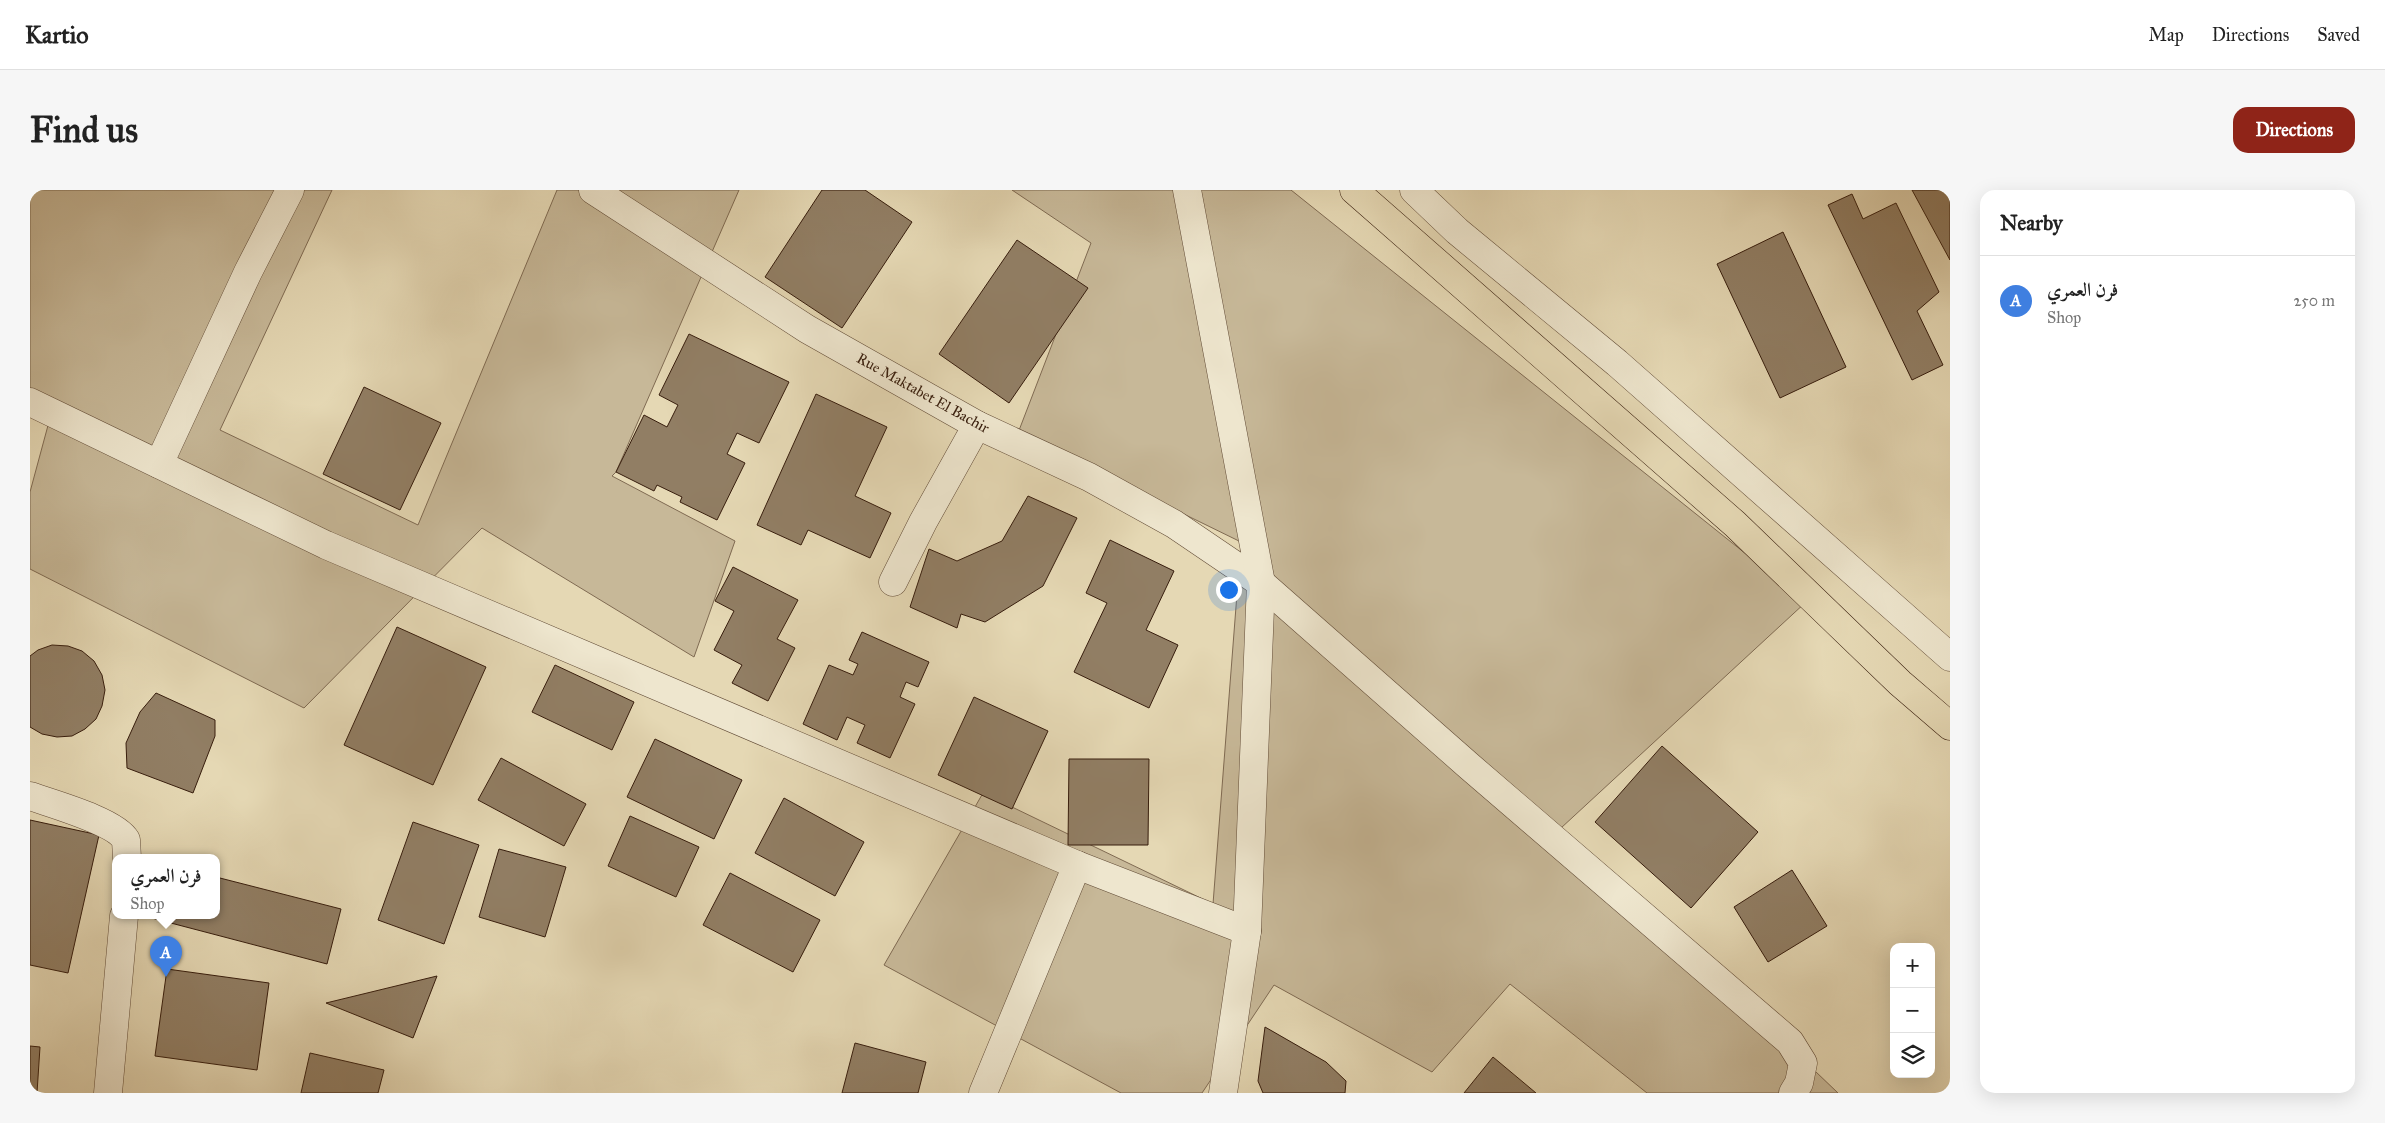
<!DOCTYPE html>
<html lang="en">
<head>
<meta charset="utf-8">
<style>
  :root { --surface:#fff; --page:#f6f6f6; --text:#222; --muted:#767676; --line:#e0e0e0; --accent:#8f2418 }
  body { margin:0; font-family:"IM FELL Great Primer",Amiri,serif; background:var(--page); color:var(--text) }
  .controls { position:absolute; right:15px; bottom:15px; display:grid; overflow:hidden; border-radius:10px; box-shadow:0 5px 20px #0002 }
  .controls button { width:45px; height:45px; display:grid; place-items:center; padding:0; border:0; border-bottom:1px solid var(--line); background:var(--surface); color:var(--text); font:25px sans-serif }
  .you { position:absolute; left:1198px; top:399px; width:18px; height:18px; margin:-12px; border:4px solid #fff; border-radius:50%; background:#1a73e8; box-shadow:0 0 0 8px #1a73e833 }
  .badge { display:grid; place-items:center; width:32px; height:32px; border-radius:50%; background:var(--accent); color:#fff; font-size:16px; font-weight:700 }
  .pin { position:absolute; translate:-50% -41px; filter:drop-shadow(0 1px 2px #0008) }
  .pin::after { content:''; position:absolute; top:26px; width:18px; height:15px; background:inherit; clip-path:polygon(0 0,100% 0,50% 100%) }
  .popup { position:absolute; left:82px; top:664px; width:108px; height:65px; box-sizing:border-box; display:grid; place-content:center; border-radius:10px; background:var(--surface); filter:drop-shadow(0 1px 4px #0005); font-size:16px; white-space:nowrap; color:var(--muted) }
  .popup b { font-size:19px; color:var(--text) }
  .popup::after { content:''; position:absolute; left:50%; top:100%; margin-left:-10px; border:10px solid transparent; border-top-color:var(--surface) }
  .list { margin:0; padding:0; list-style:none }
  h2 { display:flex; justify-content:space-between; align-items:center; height:65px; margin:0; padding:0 20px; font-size:21px }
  h2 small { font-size:16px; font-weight:400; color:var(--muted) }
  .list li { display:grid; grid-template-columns:32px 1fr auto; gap:15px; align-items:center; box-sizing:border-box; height:90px; padding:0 20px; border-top:1px solid var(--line) }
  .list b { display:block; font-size:19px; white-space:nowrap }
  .list p { margin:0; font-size:16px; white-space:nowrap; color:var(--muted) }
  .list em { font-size:16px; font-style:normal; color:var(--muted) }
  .icon { flex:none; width:28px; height:28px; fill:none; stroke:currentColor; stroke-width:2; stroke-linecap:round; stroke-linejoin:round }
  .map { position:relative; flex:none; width:1920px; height:903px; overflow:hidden; border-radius:15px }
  header { display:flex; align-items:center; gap:30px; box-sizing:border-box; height:70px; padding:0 25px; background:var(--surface); border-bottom:1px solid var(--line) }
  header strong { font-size:24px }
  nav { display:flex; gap:28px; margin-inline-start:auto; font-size:18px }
  .intro { display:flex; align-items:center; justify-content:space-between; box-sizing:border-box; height:120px; padding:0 30px }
  h1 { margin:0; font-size:35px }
  .button { padding:12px 22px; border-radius:15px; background:var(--accent); color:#fff; font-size:18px; font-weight:700 }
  main { display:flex; gap:30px; padding:0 30px }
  aside { flex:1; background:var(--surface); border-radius:15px; box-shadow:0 5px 20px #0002 }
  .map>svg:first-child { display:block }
</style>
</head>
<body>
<header>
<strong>Kartio</strong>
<nav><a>Map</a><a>Directions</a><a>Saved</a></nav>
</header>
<div class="intro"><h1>Find us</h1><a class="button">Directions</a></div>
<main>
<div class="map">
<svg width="1920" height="903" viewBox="0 0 1920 903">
  <rect width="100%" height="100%" fill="#e5d8b4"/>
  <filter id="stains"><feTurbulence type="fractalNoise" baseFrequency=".004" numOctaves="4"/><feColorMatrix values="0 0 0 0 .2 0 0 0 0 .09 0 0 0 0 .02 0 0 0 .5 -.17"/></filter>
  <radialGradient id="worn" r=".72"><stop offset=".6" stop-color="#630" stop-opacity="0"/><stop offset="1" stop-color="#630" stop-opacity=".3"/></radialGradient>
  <g fill="#c7b898" stroke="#7f6a52">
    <path d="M0 0H302L190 240 388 335 527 0H709L586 282 582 286 705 351 664 467 452 338 274 518 0 379V302L20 228 0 212Z"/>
    <path d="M982 0H1261L1776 412 1531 638 1808 903H1617L1480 794 1402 882 1244 795 1172 903H1091L854 775 953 603 1183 714 1211 352 988 243 1061 53Z"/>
  </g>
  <g fill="#917e64" stroke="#371d0d">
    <path d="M792 0H835L882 32 812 138 735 87Z"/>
    <path d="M1882 0H1920V70Z"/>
    <path d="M1822 4 1833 29 1866 13 1909 102 1887 121 1913 175 1882 190 1798 15Z"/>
    <path d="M1753 42 1816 177 1750 208 1687 74Z"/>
    <path d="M987 50 1058 98 979 213 909 164Z"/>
    <path d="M659 144 759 192 729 253 707 243 697 264 715 273 687 330 650 312 652 307 627 295 624 301 586 282 614 225 637 237 648 215 629 205Z"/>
    <path d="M334 197 411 233 370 320 293 284Z"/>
    <path d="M786 204 857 237 825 306 861 323 840 368 778 340 771 355 727 335Z"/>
    <path d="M998 306 1047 328 1013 396 955 432 931 424 927 438 880 417 899 359 927 371 972 351Z"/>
    <path d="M1080 350 1144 381 1116 440 1148 455 1119 518 1044 482 1077 413 1056 403Z"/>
    <path d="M703 377 768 410 747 449 765 458 738 511 702 493 712 475 684 460 704 421 685 411Z"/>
    <path d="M367 437 456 477 403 595 314 555Z"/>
    <path d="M832 442 899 472 888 497 876 492 870 507 885 514 860 568 827 553 835 535 817 527 807 550 773 534 799 475 823 485 828 474 819 470Z"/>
    <path d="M22 455 38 456 52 461 64 471 72 485 75 500 72 516 66 529 55 539 42 546 27 547 12 544 0 537V466L8 460Z"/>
    <path d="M525 475 604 512 582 560 502 522Z"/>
    <path d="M126 503 185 530V546L163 603 97 578 96 553 110 522Z"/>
    <path d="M944 507 1018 541 982 619 908 585Z"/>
    <path d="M625 549 712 590 684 649 597 607Z"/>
    <path d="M1632 556 1728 642 1661 718 1565 632Z"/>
    <path d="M471 568 556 614 534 656 448 610Z"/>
    <path d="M1039 569H1119L1118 655H1038Z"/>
    <path d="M754 608 834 652 805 706 725 663Z"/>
    <path d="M600 626 669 657 646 707 578 676Z"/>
    <path d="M0 630 69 645 38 783 0 775Z"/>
    <path d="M383 632 449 655 414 754 348 730Z"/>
    <path d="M469 659 536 677 515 747 449 727Z"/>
    <path d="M1762 680 1797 736 1738 772 1704 717Z"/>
    <path d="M700 683 790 730 763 782 673 735Z"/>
    <path d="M186 687 311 719 297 774 118 727 186 726Z"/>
    <path d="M137 779 239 793 227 880 125 866Z"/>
    <path d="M407 786 383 848 296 813Z"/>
    <path d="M1235 837 1296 872 1316 891 1315 903H1233L1228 891Z"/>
    <path d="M825 853 896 872 888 903H812Z"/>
    <path d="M0 856 10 857 7 903H0Z"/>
    <path d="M280 863 354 880 348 903H271Z"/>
    <path d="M1463 867 1506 903H1434Z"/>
  </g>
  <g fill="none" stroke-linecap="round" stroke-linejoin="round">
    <g stroke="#624c37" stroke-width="29">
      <g id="minor">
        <path d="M563 0 777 139 947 235 1059 287 1144 334 1231 393 1439 576 1760 852 1773 873 1769 893 1763 903"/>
        <path d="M1157 0 1231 393 1217 741 1193 903"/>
        <path d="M1384 0 1427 41 1587 173 1920 467"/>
        <path d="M0 212 296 355 1047 675 1217 741"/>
        <path d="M129 274 218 82 260 0"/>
        <path d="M863 392 893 332 947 235"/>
        <path d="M0 606C22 614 85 631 96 650L97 668"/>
        <path d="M78 903 94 726"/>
        <path d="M953 903 1047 675"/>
      </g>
    </g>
    <g stroke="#371d0d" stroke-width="29">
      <path id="major" d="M1324 0 1705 334 1870 493 1920 536"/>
    </g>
    <use href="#minor" stroke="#eee6ce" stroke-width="28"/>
    <use href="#major" stroke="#e5d8b4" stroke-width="28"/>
  </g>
  <g text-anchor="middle" stroke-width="5" stroke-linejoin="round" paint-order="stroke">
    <g font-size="15" fill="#371d0d" stroke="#eee6ce">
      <text transform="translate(893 203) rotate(29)" y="5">Rue Maktabet El Bachir</text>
    </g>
  </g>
  <rect width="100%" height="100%" filter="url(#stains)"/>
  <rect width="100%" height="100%" fill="url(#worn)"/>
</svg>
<div class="controls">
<button>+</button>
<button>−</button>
<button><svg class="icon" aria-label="layers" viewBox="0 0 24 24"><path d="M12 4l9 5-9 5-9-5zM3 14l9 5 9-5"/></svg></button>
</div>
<div class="you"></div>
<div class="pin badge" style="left:136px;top:787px;background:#3f7fe0">A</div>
<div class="popup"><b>فرن العمري</b>Shop</div>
</div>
<aside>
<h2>Nearby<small></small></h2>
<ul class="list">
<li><span class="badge" style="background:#3f7fe0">A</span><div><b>فرن العمري</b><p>Shop</p></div><em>250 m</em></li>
</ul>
</aside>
</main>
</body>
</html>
